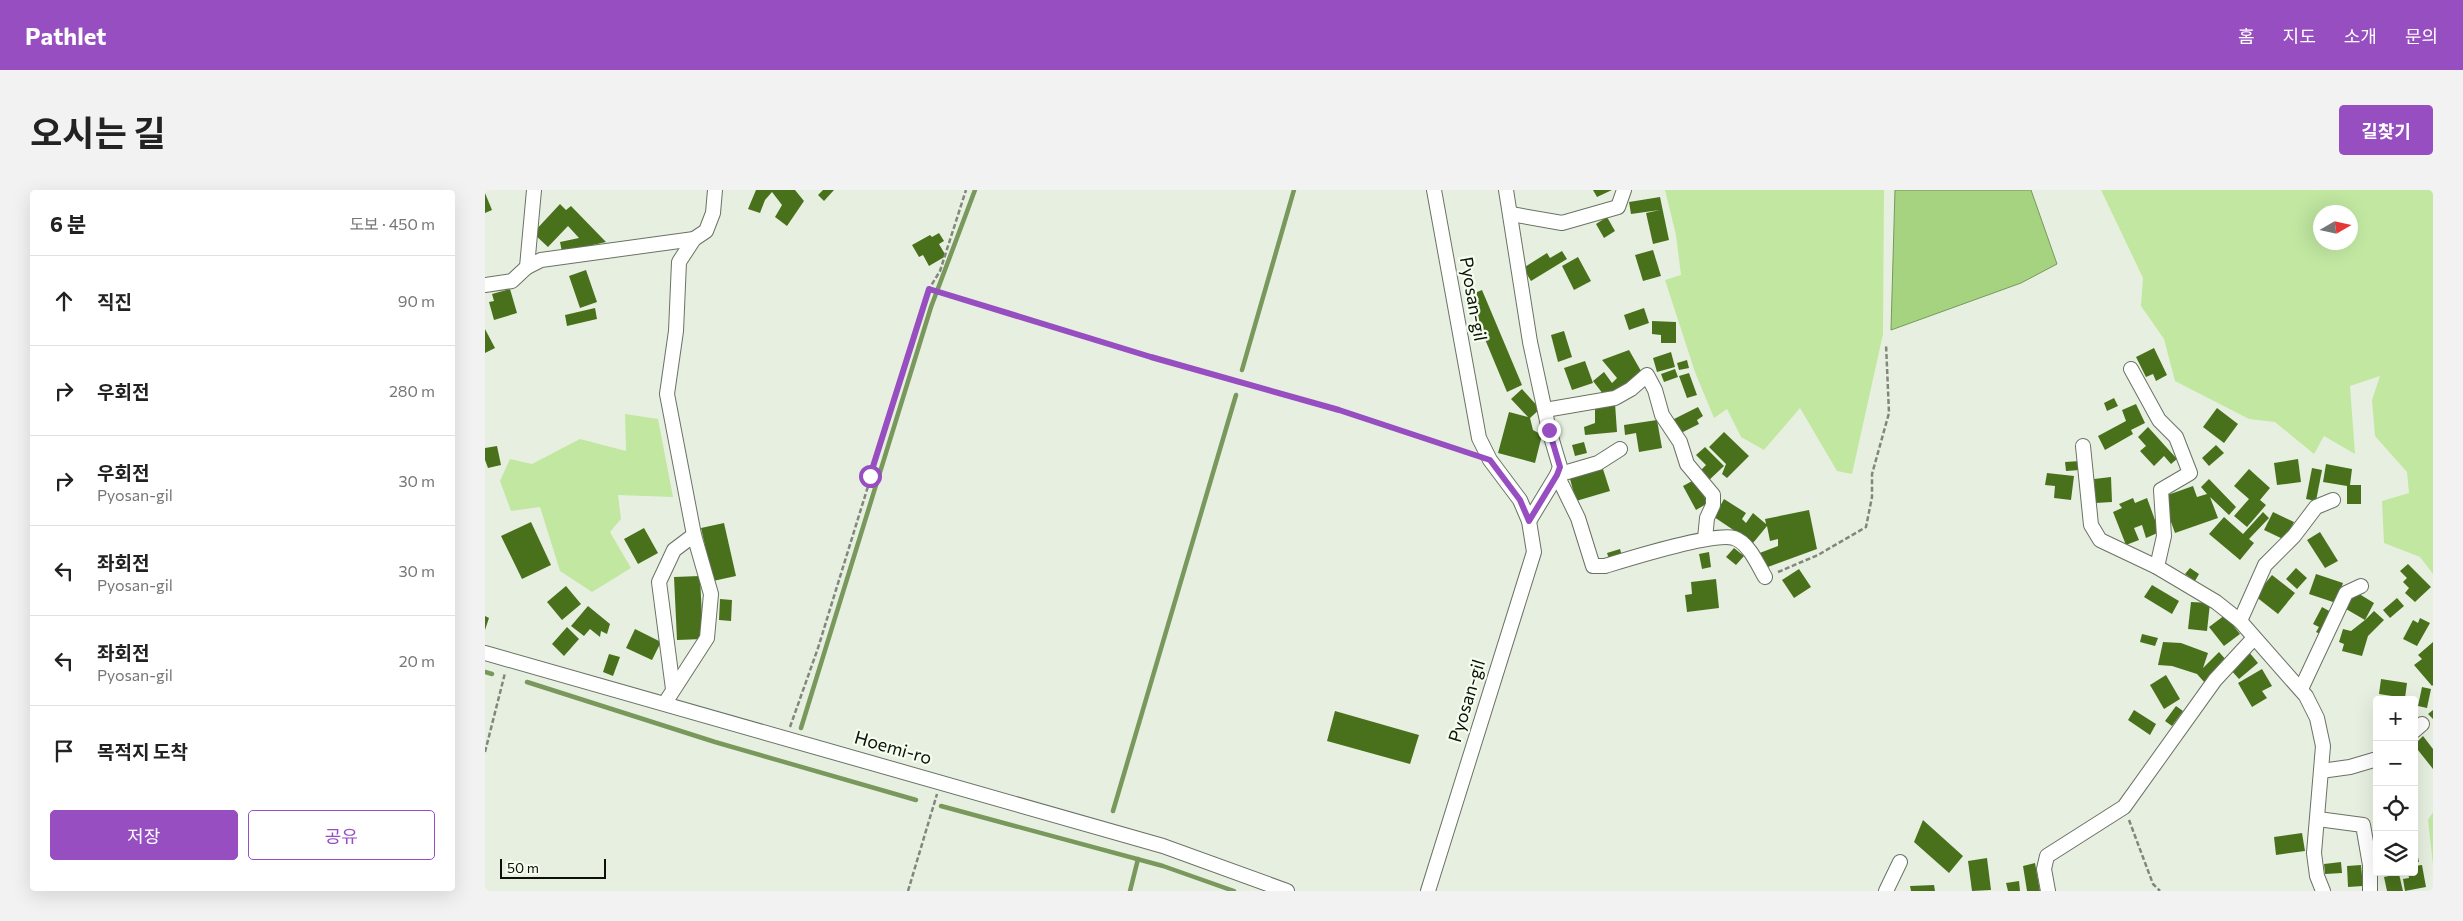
<!DOCTYPE html>
<html lang="ko">
<head>
<meta charset="utf-8">
<style>
  :root { --surface:#fff; --page:#f2f2f2; --text:#222; --muted:#767676; --line:#e0e0e0; --accent:#974ec1 }
  body { margin:0; font-family:Commissioner,"Noto Sans KR",sans-serif; background:var(--page); color:var(--text) }
  .controls { position:absolute; right:15px; bottom:15px; display:grid; overflow:hidden; border-radius:5px; box-shadow:0 5px 20px #0002 }
  .controls button { width:45px; height:45px; display:grid; place-items:center; padding:0; border:0; border-bottom:1px solid var(--line); background:var(--surface); color:var(--text); font:25px sans-serif }
  .compass { position:absolute; left:1828px; top:15px; width:45px; height:45px; border-radius:50%; background:var(--surface); box-shadow:0 5px 20px #0002; rotate:81deg }
  .scale { position:absolute; left:15px; bottom:12px; width:106px; box-sizing:border-box; padding-left:5px; border:2px solid #0c0f0a; border-top:0; font-size:14px; line-height:18px; white-space:nowrap; color:#0c0f0a; -webkit-text-stroke:4px #f4fdee; paint-order:stroke }
  .stop { position:absolute; width:15px; height:15px; margin:-11px; border:4px solid #974ec1; border-radius:50%; background:#fff }
  .stop.end { background:#974ec1; border-color:#fff; box-shadow:0 1px 5px #0008 }
  .list { margin:0; padding:0; list-style:none }
  h2 { display:flex; justify-content:space-between; align-items:center; height:65px; margin:0; padding:0 20px; font-size:21px }
  h2 small { font-size:16px; font-weight:400; color:var(--muted) }
  .list li { display:grid; grid-template-columns:32px 1fr auto; gap:15px; align-items:center; box-sizing:border-box; height:90px; padding:0 20px; border-top:1px solid var(--line) }
  .list b { display:block; font-size:19px; white-space:nowrap }
  .list p { margin:0; font-size:16px; white-space:nowrap; color:var(--muted) }
  .list em { font-size:16px; font-style:normal; color:var(--muted) }
  .actions { display:flex; gap:10px; padding:15px 20px }
  .actions a { flex:1; padding:11px 0; border:1px solid var(--accent); border-radius:5px; text-align:center; font-size:18px; color:var(--accent) }
  .actions .main { background:var(--accent); color:#fff }
  .icon { flex:none; width:28px; height:28px; fill:none; stroke:currentColor; stroke-width:2; stroke-linecap:round; stroke-linejoin:round }
  .map { position:relative; flex:none; width:1948px; height:701px; overflow:hidden; border-radius:5px }
  header { display:flex; align-items:center; gap:30px; box-sizing:border-box; height:70px; padding:0 25px; background:var(--accent); color:#fff }
  header strong { font-size:24px }
  nav { display:flex; gap:28px; margin-inline-start:auto; font-size:18px }
  .intro { display:flex; align-items:center; justify-content:space-between; box-sizing:border-box; height:120px; padding:0 30px }
  h1 { margin:0; font-size:35px }
  .button { padding:12px 22px; border-radius:5px; background:var(--accent); color:#fff; font-size:18px; font-weight:700 }
  main { display:flex; gap:30px; padding:0 30px }
  aside { flex:1; background:var(--surface); border-radius:5px; box-shadow:0 5px 20px #0002 }
  .map>svg:first-child { display:block }
</style>
</head>
<body>
<header>
<strong>Pathlet</strong>
<nav><a>홈</a><a>지도</a><a>소개</a><a>문의</a></nav>
</header>
<div class="intro"><h1>오시는 길</h1><a class="button">길찾기</a></div>
<main>
<aside>
<h2>6 분<small>도보 · 450 m</small></h2>
<ul class="list">
<li><svg class="icon" aria-label="ahead" viewBox="0 0 24 24"><path d="M12 20V5M6 11l6-6 6 6"/></svg><div><b>직진</b></div><em>90 m</em></li>
<li><svg class="icon" aria-label="right" viewBox="0 0 24 24"><path d="M7 20v-9h11M14 6l5 5-5 5"/></svg><div><b>우회전</b></div><em>280 m</em></li>
<li><svg class="icon" aria-label="right" viewBox="0 0 24 24"><path d="M7 20v-9h11M14 6l5 5-5 5"/></svg><div><b>우회전</b><p>Pyosan-gil</p></div><em>30 m</em></li>
<li><svg class="icon" aria-label="left" viewBox="0 0 24 24"><path d="M17 20v-9H6M10 6l-5 5 5 5"/></svg><div><b>좌회전</b><p>Pyosan-gil</p></div><em>30 m</em></li>
<li><svg class="icon" aria-label="left" viewBox="0 0 24 24"><path d="M17 20v-9H6M10 6l-5 5 5 5"/></svg><div><b>좌회전</b><p>Pyosan-gil</p></div><em>20 m</em></li>
<li><svg class="icon" aria-label="arrive" viewBox="0 0 24 24"><path d="M6 21V4h12l-3 4 3 4H6"/></svg><div><b>목적지 도착</b></div></li>
</ul>
<div class="actions"><a class="main">저장</a><a>공유</a></div>
</aside>
<div class="map">
<svg width="1948" height="701" viewBox="0 0 1948 701">
  <rect width="100%" height="100%" fill="#e7f0e0"/>
  <g fill="#c1e7a1" fill-rule="evenodd">
    <path d="M1180 0H1399L1398 144 1367 284 1352 281 1315 218 1279 260 1256 247 1242 219 1229 228 1210 182 1180 90 1196 85 1191 45Z"/>
    <path d="M1616 0H1948V384L1935 367 1899 353 1897 311 1924 303 1922 282 1890 246 1887 210 1895 186 1865 196 1870 264 1839 246 1829 264 1790 232 1764 229 1690 191 1679 149 1656 116 1658 88ZM1866 22V52H1836V22Z"/>
    <path d="M140 224 173 229 188 307 133 305 136 329 125 342 146 378 107 402 75 381 55 317 26 321 15 291 25 269 47 274 95 249 141 261Z"/>
    <path d="M1948 622V675L1943 630Z"/>
  </g>
  <path fill="#a6d37f" stroke="#78985c" d="M1410 0H1546L1572 74 1536 93 1406 140Z"/>
  <g fill="none" stroke-linecap="round" stroke-linejoin="round">
    <g stroke="#78985c" stroke-width="4.5">
      <path d="M757 180 809 0"/>
      <path d="M0 482 7 484"/>
      <path d="M42 492 230 552 431 610"/>
      <path d="M316 538 446 117 490 0"/>
      <path d="M456 616 678 676 749 701"/>
      <path d="M628 621 751 205"/>
      <path d="M645 701 653 669"/>
    </g>
  </g>
  <g fill="#49711c">
    <path d="M271 0H310L319 11 302 36 290 27 297 15 287 2 280 10 275 23 263 19Z"/>
    <path d="M338 0H349L339 11 333 5Z"/>
    <path d="M1108 0H1127L1112 7Z"/>
    <path d="M0 3 7 20 0 23Z"/>
    <path d="M1175 7 1184 50 1168 54 1161 23 1175 20 1146 24 1144 12Z"/>
    <path d="M75 14 81 20 86 16 121 52 77 62 75 52 94 48 83 36 63 57 48 43Z"/>
    <path d="M1122 27 1130 41 1119 48 1111 34Z"/>
    <path d="M454 43 459 51 454 54 461 66 444 76 438 65 434 67 427 55 445 45 447 47Z"/>
    <path d="M1168 60 1176 86 1158 91 1150 65Z"/>
    <path d="M1077 61 1082 69 1046 91 1038 78 1062 63 1065 68Z"/>
    <path d="M1093 67 1106 91 1089 100 1077 76Z"/>
    <path d="M101 80 112 112 95 118 84 86Z"/>
    <path d="M25 99 32 123 9 130 4 112 9 111 7 104Z"/>
    <path d="M997 100 1037 195 1022 202 982 106Z"/>
    <path d="M110 118 112 129 82 136 80 125Z"/>
    <path d="M1159 118 1164 133 1144 140 1139 125Z"/>
    <path d="M1167 131 1191 132V153H1176V145L1167 144Z"/>
    <path d="M0 139 10 158 0 163Z"/>
    <path d="M1079 141 1087 167 1073 172 1066 145Z"/>
    <path d="M1669 158 1682 185 1671 191 1668 184 1661 187 1651 167Z"/>
    <path d="M1144 160 1156 181 1122 209 1108 191 1119 182 1127 193 1132 188 1117 170Z"/>
    <path d="M1186 162 1190 177 1172 182 1168 168Z"/>
    <path d="M1202 170 1204 178 1194 180 1192 173Z"/>
    <path d="M1100 171 1108 193 1087 200 1079 178Z"/>
    <path d="M1190 179 1193 187 1179 192 1176 184Z"/>
    <path d="M1204 183 1212 205 1202 208 1194 186Z"/>
    <path d="M1037 199 1055 219 1045 228 1048 240 1057 245 1050 273 1013 263 1024 222 1043 227 1026 209Z"/>
    <path d="M1629 208 1633 216 1622 221 1619 213Z"/>
    <path d="M1130 213 1132 242 1100 245 1099 237 1110 233V215Z"/>
    <path d="M1651 214 1660 233 1646 240 1648 244 1620 260 1613 246 1641 231 1637 220Z"/>
    <path d="M1213 217 1218 226 1212 230 1214 234 1194 244 1187 230Z"/>
    <path d="M1732 218 1753 234 1739 253 1718 237Z"/>
    <path d="M1172 230 1177 258 1154 262 1151 243 1140 245 1139 235Z"/>
    <path d="M1663 237 1692 269 1686 274 1679 266 1669 276 1655 261 1661 256 1653 247Z"/>
    <path d="M1239 242 1264 266 1242 288 1237 284 1241 274 1224 257Z"/>
    <path d="M1099 252 1102 263 1090 266 1087 255Z"/>
    <path d="M1731 255 1739 263 1724 276 1717 268Z"/>
    <path d="M12 256 16 275 3 278 0 270V258Z"/>
    <path d="M1220 257 1239 276 1222 292 1213 283 1221 275 1211 265Z"/>
    <path d="M1813 269 1816 292 1792 295 1789 273Z"/>
    <path d="M1595 271V280L1581 281 1580 272Z"/>
    <path d="M1841 274 1867 279 1865 295H1876V314H1862V296L1838 292Z"/>
    <path d="M1827 278 1837 280 1831 311 1821 309Z"/>
    <path d="M1118 279 1125 301 1091 311 1085 289Z"/>
    <path d="M1764 279 1785 298 1775 310 1781 315 1762 337 1749 326 1764 309 1749 296Z"/>
    <path d="M1562 283 1589 286 1586 310 1569 308 1570 296 1560 295Z"/>
    <path d="M1626 287 1627 312 1611 313 1609 289Z"/>
    <path d="M1724 289 1751 317 1744 325 1725 307 1733 328 1690 343 1677 307 1708 296 1712 307 1722 304 1716 297Z"/>
    <path d="M1209 290 1223 313 1211 320 1198 296Z"/>
    <path d="M1648 308 1650 313 1662 308 1670 330 1673 329 1677 341 1661 348 1657 335 1649 338 1654 350 1641 355 1628 322 1637 318 1634 314Z"/>
    <path d="M1239 309 1261 323 1257 329 1261 333 1268 323 1281 334 1280 329 1324 320 1332 359 1283 377 1272 364 1293 356V349L1285 351 1282 336 1268 353 1229 327Z"/>
    <path d="M1778 322 1784 328 1764 349 1769 353 1755 370 1724 344 1739 327 1758 344Z"/>
    <path d="M1788 322 1809 332 1800 350 1779 340Z"/>
    <path d="M46 332 66 375 37 389 16 346Z"/>
    <path d="M239 333 251 386 228 391 216 338Z"/>
    <path d="M159 338 173 363 153 374 139 349Z"/>
    <path d="M1835 342 1853 371 1840 378 1822 350Z"/>
    <path d="M1249 358 1259 366 1251 375 1241 367Z"/>
    <path d="M1135 359 1137 366 1124 369 1122 363Z"/>
    <path d="M1224 362 1226 377 1217 379 1214 364Z"/>
    <path d="M1923 374 1946 397 1930 412 1920 403 1924 398 1918 392 1922 388 1915 381Z"/>
    <path d="M1705 378 1714 384 1710 391 1700 384Z"/>
    <path d="M1811 378 1822 388 1812 399 1801 389Z"/>
    <path d="M1314 379 1326 397 1309 408 1297 390Z"/>
    <path d="M1831 384 1858 393 1851 413 1824 404Z"/>
    <path d="M1787 385 1810 403 1793 424 1770 406Z"/>
    <path d="M215 386 218 449 192 450 189 387Z"/>
    <path d="M1231 389 1234 418 1202 422 1200 405 1207 404 1206 392Z"/>
    <path d="M1667 395 1694 411 1687 424 1659 407Z"/>
    <path d="M81 396 96 414 77 430 62 412Z"/>
    <path d="M1871 402 1889 413 1880 430 1889 421 1899 430 1883 446 1877 466 1857 461 1859 454 1854 452 1858 439 1866 441 1880 430 1861 419Z"/>
    <path d="M1912 408 1919 416 1905 428 1898 420Z"/>
    <path d="M235 409 247 410 246 431 234 430Z"/>
    <path d="M1706 412 1725 413 1722 441 1703 439Z"/>
    <path d="M103 416 125 434 122 444 116 441 115 447 105 439 99 446 86 436Z"/>
    <path d="M1837 417 1846 422 1835 444 1831 442 1834 437 1828 434Z"/>
    <path d="M1740 425 1755 444 1739 456 1724 437Z"/>
    <path d="M0 426 4 428 0 440Z"/>
    <path d="M1935 428 1945 433 1932 456 1918 449 1928 430 1933 433Z"/>
    <path d="M82 437 94 449 79 466 67 454Z"/>
    <path d="M150 439 176 452 167 470 141 458Z"/>
    <path d="M1657 444 1673 448 1670 456 1655 452Z"/>
    <path d="M1678 452 1696 453 1723 463 1718 478 1734 462 1742 471 1720 493 1712 484 1687 476 1673 475Z"/>
    <path d="M1948 452V495L1947 496 1929 475 1937 469 1933 465Z"/>
    <path d="M1764 462 1773 473 1754 489 1745 479Z"/>
    <path d="M124 464 135 467 128 486 118 482Z"/>
    <path d="M1777 479 1787 496 1777 501 1782 508 1767 517 1753 493Z"/>
    <path d="M1681 485 1695 509 1679 519 1665 495Z"/>
    <path d="M1896 489 1922 493 1920 508 1894 504Z"/>
    <path d="M1937 497 1946 499 1942 518 1933 516Z"/>
    <path d="M1691 516 1698 521 1687 536 1680 531Z"/>
    <path d="M1649 520 1671 534 1665 545 1643 530Z"/>
    <path d="M1948 520V529L1943 524Z"/>
    <path d="M850 521 934 545 925 574 842 551Z"/>
    <path d="M1938 546 1948 559V579L1929 555Z"/>
    <path d="M1438 630 1478 666 1464 683 1429 652Z"/>
    <path d="M1817 643 1820 661 1791 665 1789 647Z"/>
    <path d="M1929 648 1934 672H1929Z"/>
    <path d="M1892 655V673H1890L1889 656Z"/>
    <path d="M1502 668 1506 700 1487 701 1483 671Z"/>
    <path d="M1856 672 1857 683 1840 684 1839 674Z"/>
    <path d="M1550 673 1555 701H1542L1538 676Z"/>
    <path d="M1876 675 1878 696 1863 697 1862 676Z"/>
    <path d="M1937 675 1941 697 1920 701 1918 689 1924 688 1923 682H1929V676Z"/>
    <path d="M1914 684 1918 701H1902L1899 687Z"/>
    <path d="M1534 691 1535 701H1523L1521 693Z"/>
    <path d="M1449 695 1450 701H1426L1425 696Z"/>
  </g>
  <g fill="none" stroke-linecap="round" stroke-linejoin="round">
    <g stroke="#6a7264" stroke-width="16">
      <g id="minor">
        <path d="M1021 0 1045 152 1064 240 1075 277 1072 285 1044 331"/>
        <path d="M1026 24 1077 33 1133 17 1139 0"/>
        <path d="M42 77 49 0"/>
        <path d="M0 95 27 91 42 77 56 70 209 49"/>
        <path d="M1646 179 1674 230 1691 247 1705 283 1676 300 1679 346 1672 377"/>
        <path d="M1060 220 1130 208 1146 199 1162 185 1170 200 1177 225 1195 252 1202 274 1228 305V315L1222 328 1220 349"/>
        <path d="M1598 256 1606 335 1615 350 1672 377 1731 412 1755 431 1821 506 1832 528 1838 556 1829 663 1832 686 1838 701"/>
        <path d="M1135 259 1113 273 1072 285 1093 328 1108 376H1120C1143 369 1229 342 1249 348 1264 353 1273 375 1280 387"/>
        <path d="M1755 431 1780 375 1809 346 1831 317 1848 310"/>
        <path d="M0 463 678 656 802 701"/>
        <path d="M188 499 174 392 189 360 209 345"/>
        <path d="M1816 499 1861 403 1876 396"/>
        <path d="M180 513 222 448 226 404 209 345 182 204 191 141 194 72 209 49 221 41 228 23 230 0"/>
        <path d="M1929 541 1937 534"/>
        <path d="M1836 581 1865 577 1892 569"/>
        <path d="M1833 629 1878 635 1885 675V701"/>
        <path d="M943 701 1049 362 1044 331 1035 310 1005 270 994 248 949 0"/>
        <path d="M1401 701 1415 672"/>
        <path d="M1563 701 1559 679 1562 666 1639 617 1730 490 1768 449"/>
      </g>
    </g>
    <g stroke="#81877c" stroke-width="2.5" stroke-dasharray="5 2.5" stroke-linecap="butt">
      <path d="M444 99 666 167 854 220 987 264"/>
      <path d="M1293 382 1333 365 1381 337 1387 307V284L1404 223 1401 154"/>
      <path d="M305 537 333 458 444 99 455 81 481 0"/>
      <path d="M0 562 20 483"/>
      <path d="M1644 630 1668 694 1675 701"/>
      <path d="M423 701 452 604"/>
    </g>
    <use href="#minor" stroke="#fff" stroke-width="14"/>
  </g>
  <g fill="none" stroke-linecap="round" stroke-linejoin="round">
    <path stroke="#974ec1" stroke-width="6" d="M385 286 444 99 666 167 854 220 1005 270 1035 310 1044 331 1072 285 1075 277 1064 240"/>
  </g>
  <g text-anchor="middle" stroke-width="4.5" stroke-linejoin="round" paint-order="stroke">
    <g font-size="18" fill="#0c0f0a" stroke="#f4fdee">
      <text transform="translate(988 109) rotate(80)" y="6">Pyosan-gil</text>
      <text transform="translate(982 511) rotate(-73)" y="6">Pyosan-gil</text>
      <text transform="translate(408 558) rotate(16)" y="6">Hoemi-ro</text>
    </g>
  </g>
</svg>
<div class="controls">
<button>+</button>
<button>−</button>
<button><svg class="icon" aria-label="locate" viewBox="0 0 24 24"><circle cx="12" cy="12" r="6"/><path d="M12 2v4M12 18v4M2 12h4M18 12h4"/></svg></button>
<button><svg class="icon" aria-label="layers" viewBox="0 0 24 24"><path d="M12 4l9 5-9 5-9-5zM3 14l9 5 9-5"/></svg></button>
</div>
<svg class="compass" viewBox="-18 -18 36 36"><path d="M0-13l5 13h-10z" fill="#e53935"/><path d="M0 13l5-13h-10z" fill="#767676"/></svg>
<div class="scale">50 m</div>
<div class="stop" style="left:385px;top:286px"></div>
<div class="stop end" style="left:1064px;top:240px"></div>
</div>
</main>
</body>
</html>
